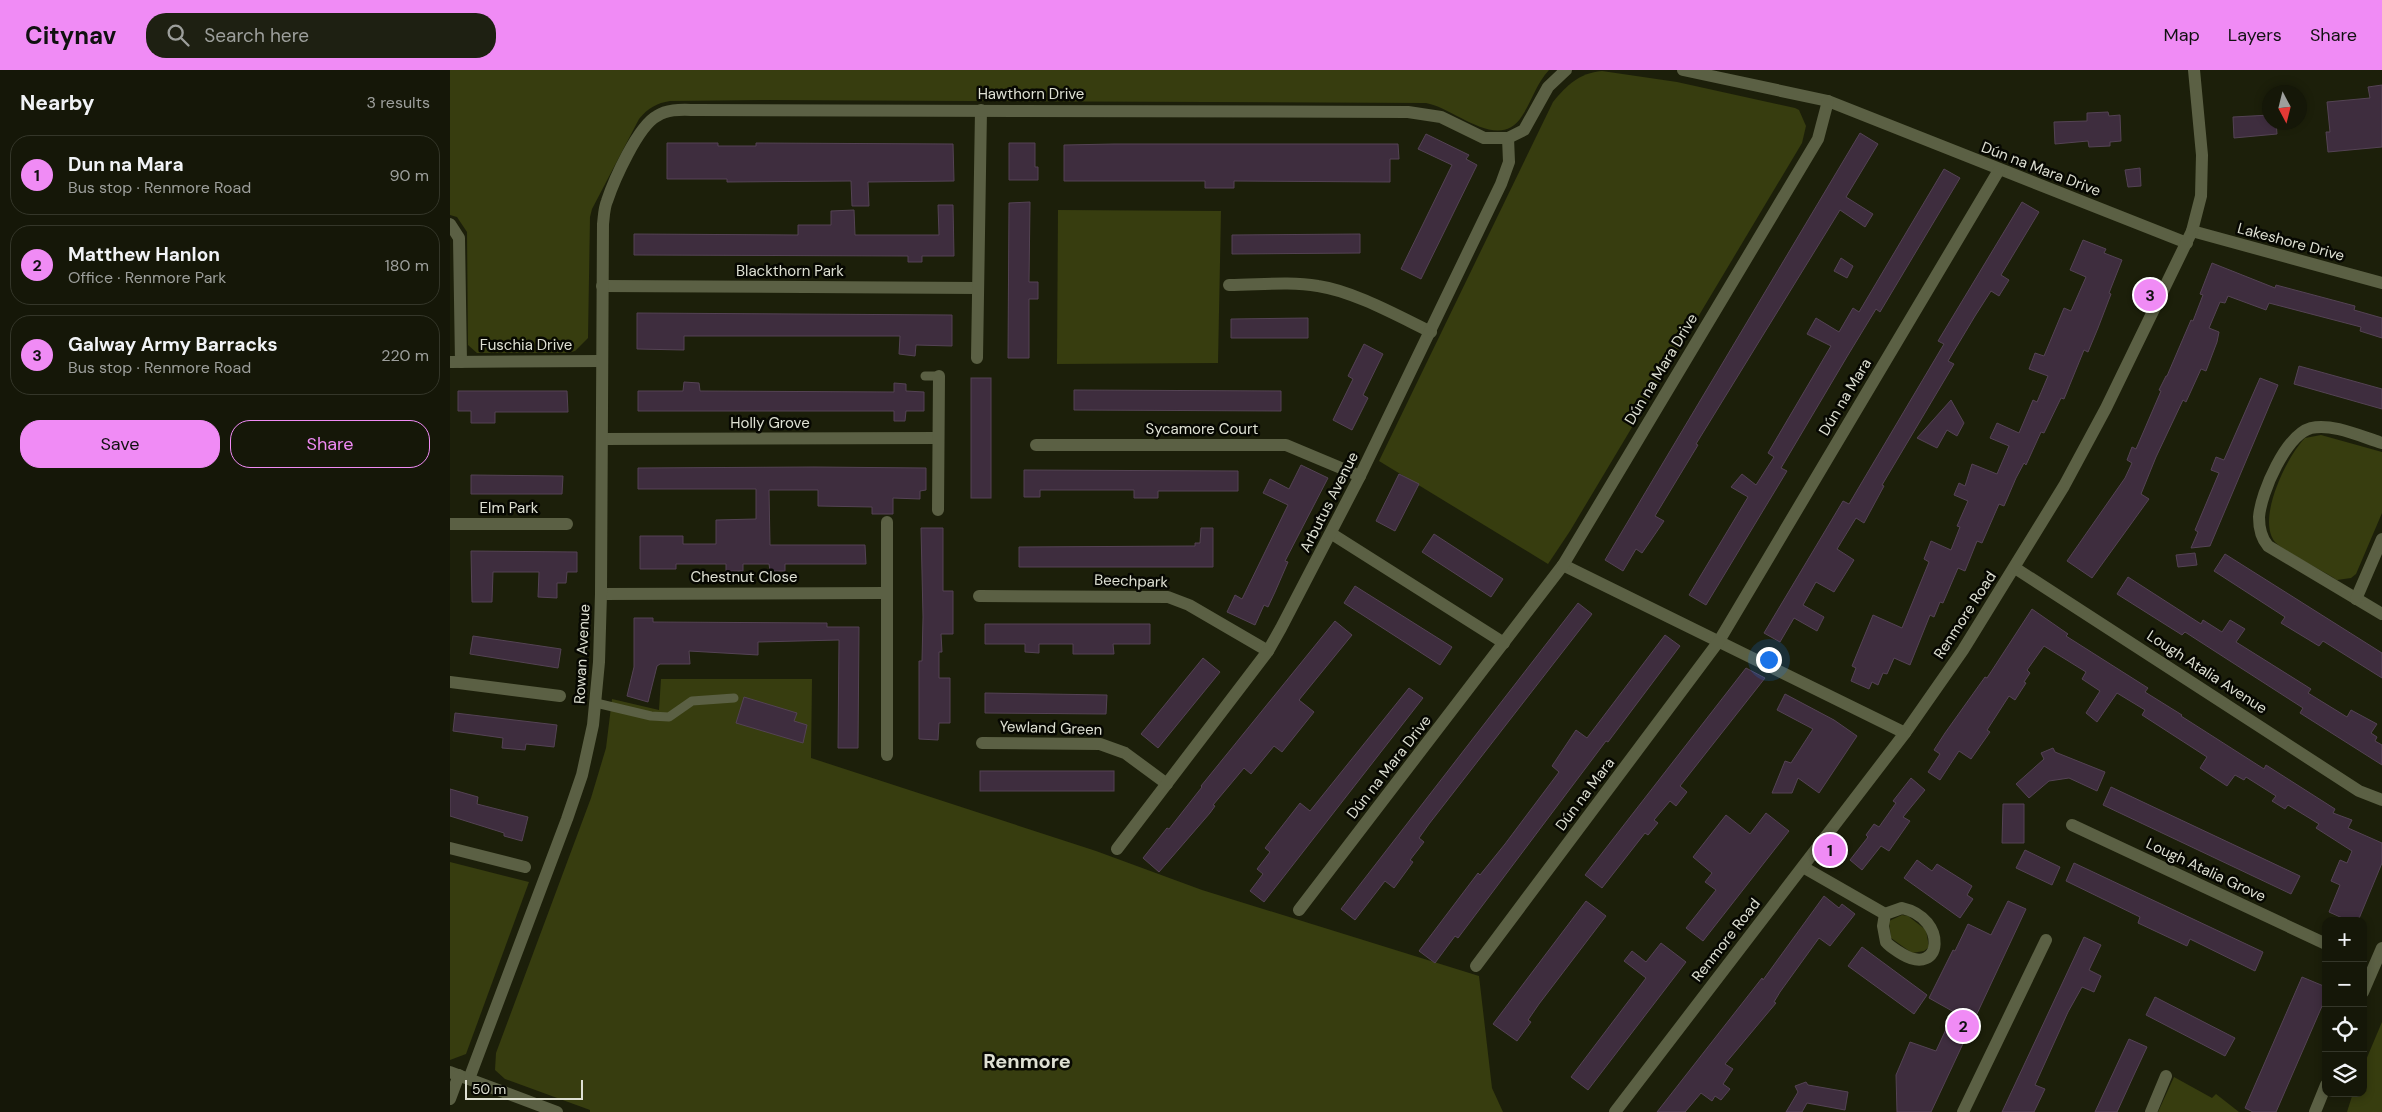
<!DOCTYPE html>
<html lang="en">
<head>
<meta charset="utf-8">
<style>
  :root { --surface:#151708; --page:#1e2012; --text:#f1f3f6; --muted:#9d9f9c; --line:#343629; --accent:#f08bf5 }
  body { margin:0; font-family:"DM Sans",sans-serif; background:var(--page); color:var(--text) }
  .controls { position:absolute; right:15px; bottom:15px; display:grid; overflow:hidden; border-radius:10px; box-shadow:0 2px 8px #0003 }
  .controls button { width:45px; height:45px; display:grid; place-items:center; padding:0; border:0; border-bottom:1px solid var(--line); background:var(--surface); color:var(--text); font:25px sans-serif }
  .compass { position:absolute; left:1812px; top:15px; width:45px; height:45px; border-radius:50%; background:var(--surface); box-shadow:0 2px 8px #0003; rotate:173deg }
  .scale { position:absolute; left:15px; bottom:12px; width:118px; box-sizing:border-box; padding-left:5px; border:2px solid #dee0d3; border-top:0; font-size:14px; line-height:18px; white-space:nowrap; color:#dee0d3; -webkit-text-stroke:4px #070802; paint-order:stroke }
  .you { position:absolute; left:1318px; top:589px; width:18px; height:18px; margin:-12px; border:4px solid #fff; border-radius:50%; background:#1a73e8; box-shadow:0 0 0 8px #1a73e833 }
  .badge { display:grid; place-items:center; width:32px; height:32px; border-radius:50%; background:var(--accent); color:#111; font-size:16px; font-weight:700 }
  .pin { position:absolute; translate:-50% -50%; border:2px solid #fff; box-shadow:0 1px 5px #0006 }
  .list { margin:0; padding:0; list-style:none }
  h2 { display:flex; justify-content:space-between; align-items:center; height:65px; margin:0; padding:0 20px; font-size:21px }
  h2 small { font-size:16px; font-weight:400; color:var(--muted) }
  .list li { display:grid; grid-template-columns:32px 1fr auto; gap:15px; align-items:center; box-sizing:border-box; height:80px; margin:0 10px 10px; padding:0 10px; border:1px solid var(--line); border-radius:20px }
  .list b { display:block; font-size:19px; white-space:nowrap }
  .list p { margin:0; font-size:16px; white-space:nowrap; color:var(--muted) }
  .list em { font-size:16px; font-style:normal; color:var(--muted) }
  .actions { display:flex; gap:10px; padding:15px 20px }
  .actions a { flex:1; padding:11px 0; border:1px solid var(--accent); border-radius:20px; text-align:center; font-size:18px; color:var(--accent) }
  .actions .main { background:var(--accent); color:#111 }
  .icon { flex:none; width:28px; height:28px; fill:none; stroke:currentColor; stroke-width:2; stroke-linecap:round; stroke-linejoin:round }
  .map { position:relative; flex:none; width:1932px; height:1042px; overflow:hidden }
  header { display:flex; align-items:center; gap:30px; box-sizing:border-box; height:70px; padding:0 25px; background:var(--accent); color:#111 }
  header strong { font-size:24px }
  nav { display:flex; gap:28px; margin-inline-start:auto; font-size:18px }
  .search { width:350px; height:45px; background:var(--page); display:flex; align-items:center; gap:12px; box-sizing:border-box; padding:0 18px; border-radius:20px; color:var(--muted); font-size:19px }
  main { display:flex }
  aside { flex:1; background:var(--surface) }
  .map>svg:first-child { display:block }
</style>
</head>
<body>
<header>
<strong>Citynav</strong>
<div class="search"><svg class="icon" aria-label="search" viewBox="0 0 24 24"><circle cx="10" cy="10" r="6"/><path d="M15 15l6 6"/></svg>Search here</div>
<nav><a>Map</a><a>Layers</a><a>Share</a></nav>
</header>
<main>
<aside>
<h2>Nearby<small>3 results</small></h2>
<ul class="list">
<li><span class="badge">1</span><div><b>Dun na Mara</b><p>Bus stop · Renmore Road</p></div><em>90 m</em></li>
<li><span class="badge">2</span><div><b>Matthew Hanlon</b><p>Office · Renmore Park</p></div><em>180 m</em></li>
<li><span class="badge">3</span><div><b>Galway Army Barracks</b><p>Bus stop · Renmore Road</p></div><em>220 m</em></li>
</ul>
<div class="actions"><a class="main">Save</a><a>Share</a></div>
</aside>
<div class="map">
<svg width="1932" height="1042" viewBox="0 0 1932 1042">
  <rect width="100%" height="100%" fill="#1c1f0a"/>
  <g fill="#373d0f">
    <path d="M0 0H1099C1086 14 1082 31 1072 46 1049 83 1005 38 976 33L318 30 220 31C207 33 198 38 189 49L142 139 140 147 138 268 125 281 118 283H27L18 275 17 162 7 147 0 145Z"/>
    <path d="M1152 1 1227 12 1345 38 1349 40 1356 56 1352 73 1120 461 1098 494 929 391 1103 32C1117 15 1129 3 1152 1Z"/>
    <path d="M608 140 771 141 768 293 607 294Z"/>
    <path d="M1871 365 1932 382V443L1906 504 1901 508 1887 510C1875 502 1833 481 1825 472 1806 449 1837 386 1855 368Z"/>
    <path d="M211 609H362L361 688 646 781 752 820 1029 906 1042 1018 1053 1042H140V1040L55 1009 45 1000 46 983 141 728 156 678 162 629 209 640Z"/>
    <path d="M0 792 79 812 16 984 0 990Z"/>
    <path d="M1452 845 1458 846 1476 860 1479 877 1474 881 1462 883 1441 868 1439 851Z"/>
    <path d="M1932 952V1042H1897L1903 1023H1913V997Z"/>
    <path d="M1724 1007 1762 1028 1766 1024 1789 1042H1708Z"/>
  </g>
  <g fill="#3e2d3e" stroke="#544354">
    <path d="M1932 15V77L1878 82 1876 62H1880L1877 32 1920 28 1918 17Z"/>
    <path d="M1658 42 1659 46 1670 45 1671 71 1660 72V76L1639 77 1638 71 1605 74 1604 52 1637 51V43Z"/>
    <path d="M1820 45V52H1826L1827 64 1784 68 1783 47Z"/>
    <path d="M1410 63 1428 74 1396 127 1423 144 1415 157 1390 140 1246 374 1248 375 1205 446 1214 451 1192 483 1186 479 1173 501 1155 490Z"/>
    <path d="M976 64 1019 85 1016 89 1027 95 971 209 951 199 1002 95 968 79Z"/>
    <path d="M217 73H268V76H306V73L503 74 504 111 418 112 419 136H402L401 111 277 112V109H217Z"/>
    <path d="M559 73H585V97H588V110H559Z"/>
    <path d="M664 74H948L949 89H940V112L784 111V118H755V111H614V75Z"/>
    <path d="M1690 98 1691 116 1678 117 1675 100Z"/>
    <path d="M1494 99 1510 108 1430 242 1426 239 1398 285 1331 398 1337 401 1256 535 1239 525 1298 427 1281 417 1292 404 1306 415 1324 387 1318 383 1381 276 1357 264 1366 248 1389 262 1403 238 1409 242Z"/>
    <path d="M580 132 579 212H588V229H579V288H558L559 133Z"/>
    <path d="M1572 132 1589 142 1551 205 1559 210 1549 226 1541 221 1525 246 1498 291 1504 294 1432 415 1434 416 1414 453 1406 448 1387 479 1404 490 1384 522 1366 512 1353 535 1374 547 1367 561 1344 548 1330 572 1314 563 1393 431 1399 434 1415 407 1494 274 1488 271Z"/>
    <path d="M488 135H503L504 186H472V192H458V186L184 185V164L348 165V155H381V141L404 140 405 165H489Z"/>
    <path d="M910 164V183L782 184V165Z"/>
    <path d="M1633 170 1656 179 1654 183 1672 190 1659 223 1661 224 1648 258 1638 282 1634 280 1614 329 1611 328 1594 363 1591 362 1576 395 1574 393 1566 408 1554 436 1549 434 1532 473 1527 471 1515 501 1508 498 1493 533 1490 532 1484 547 1480 545 1460 595 1444 588 1437 604 1433 603 1428 615 1422 612 1419 619 1401 611 1406 598 1402 596 1423 545 1452 558 1479 492 1474 489 1481 471 1501 480 1510 457 1507 456 1518 431 1504 425 1509 413 1515 416 1522 394 1547 404 1559 376 1540 368 1547 353 1569 363 1583 330 1587 332 1598 306 1579 299 1585 283 1594 286 1614 238 1621 241 1636 207 1620 200Z"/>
    <path d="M1391 188 1403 196 1397 208 1384 201Z"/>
    <path d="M1762 193 1825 218 1826 215 1905 236 1904 240 1932 248V268L1910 261 1911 257 1819 233 1816 240 1778 226 1775 233 1770 232 1759 258 1769 262 1767 272 1756 301 1751 299 1736 332 1733 330 1706 387 1691 424 1699 429 1642 508 1617 491 1675 408 1682 393 1677 390 1682 377 1686 379 1711 321 1709 320 1716 306H1717L1741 250 1743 251 1753 225 1750 224Z"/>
    <path d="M187 243 502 245V276L466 275 465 286 449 284 450 266H234V280L187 279Z"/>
    <path d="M858 248V268H781V249Z"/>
    <path d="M914 274 933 284 913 325 918 328 902 360 883 350 903 309 898 306Z"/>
    <path d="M1849 296 1932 319V339L1844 314Z"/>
    <rect x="521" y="308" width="20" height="120"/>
    <path d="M1810 308 1828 315 1760 476 1741 478 1748 462 1745 460 1769 403 1761 400 1766 387 1774 390Z"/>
    <path d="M234 312 249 313 250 321 444 322V313L456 314V321L474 322V341H456L455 351H444V341H188V321H233Z"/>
    <path d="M624 320 831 321V341L624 340Z"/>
    <path d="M8 321H117L118 342H45V353H21V341H8Z"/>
    <path d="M1501 330 1514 353 1507 366 1497 360 1487 378 1467 368Z"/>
    <path d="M851 395 878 408 835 491 838 492 825 522 818 537 814 535 805 555 777 542 785 525 792 529 838 435 813 423 820 409 839 419Z"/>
    <path d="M364 397 476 398V420L470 421V429L443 428V444H422V437L368 436V420H319L320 475H415L416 494H335V501H320L319 494H293V501H276V494H226V499H190V466H233V474H266V450L306 449V419H188V398Z"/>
    <path d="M574 400 788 401V421H708V428H684V420H590V427H574Z"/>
    <path d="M949 404 969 414 945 461 926 451Z"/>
    <path d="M21 405 113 406 112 424H21Z"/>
    <path d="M471 458H493V521H503V564H491L492 582H489V608H500V653H489L488 670 469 669V591H472L473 547Z"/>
    <path d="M751 458H763V497H569V477L745 476V473H750Z"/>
    <path d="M984 464 1053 509 1041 527 972 482Z"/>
    <path d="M21 481 127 482V502H117L116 513H107V528L88 527 89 502H43L42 532H22Z"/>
    <path d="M1745 483 1747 495 1728 497 1726 485Z"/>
    <path d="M1775 484 1932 583V608L1873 571 1869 576 1831 553 1835 547 1764 501Z"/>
    <path d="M1678 507 1751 554 1753 550 1772 562 1780 550 1795 559 1786 572 1861 619 1858 623 1897 647 1901 640 1927 654 1921 663 1927 667 1925 671 1932 675V695L1850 643 1853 638 1780 591 1735 562 1732 565 1667 524Z"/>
    <path d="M905 516 1002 577 990 595 894 533Z"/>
    <path d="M1128 533 1142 544 979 754 969 768 974 772 960 790 963 792 944 818 935 811 905 850 891 839Z"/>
    <path d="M1582 539 1618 564 1616 566 1698 618 1695 622 1732 645 1731 646 1814 699 1816 695 1885 739 1883 743 1902 750 1898 758 1932 773V793L1908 851H1899L1879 842 1890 815 1881 811 1890 790 1897 793 1902 781 1866 758 1869 754 1838 735 1835 739 1822 731 1826 726 1796 707 1794 710 1785 705 1777 716 1750 698 1757 687 1692 645 1695 640 1667 623 1647 652 1636 643 1650 621 1632 609 1636 602 1594 576 1577 600 1580 603 1574 612 1576 613 1565 630 1559 626 1537 660 1540 662 1521 689 1509 681 1490 710 1478 702 1490 684 1484 680 1495 663 1535 607 1537 608Z"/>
    <path d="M184 548H203V552L377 553V557H409L408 678H388L389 570 308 572V585L239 581 240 594H210L207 596 198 632 177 626 184 597Z"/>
    <path d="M885 551 902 565 849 630 864 642 832 682 824 676 801 704 794 698 763 735 765 736 760 743 709 802 693 788 717 758 719 759 752 717 751 716Z"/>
    <path d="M535 554H700V574H663L664 584H623V574H589V583L575 582V574H535Z"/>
    <path d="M1215 565 1230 576 1158 672 1156 671 1008 868 1005 866 985 893 969 881 1028 803 1030 805 1055 774 1109 702 1102 696 1126 660 1137 668Z"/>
    <path d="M23 566 111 579 108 598 20 584Z"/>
    <path d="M753 588 770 602 708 678 691 664Z"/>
    <path d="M1296 598 1315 608 1230 716 1237 722 1226 736 1220 731 1204 750 1208 753 1198 765 1195 763 1152 818 1135 805Z"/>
    <path d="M959 618 973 628 814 832 800 821 813 804 807 799 820 782 815 778 850 733 860 741Z"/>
    <path d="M535 623 657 625 656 644 535 643Z"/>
    <path d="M1335 624 1384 650 1407 666 1369 723 1348 708 1342 723H1322L1335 691 1341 693 1363 659 1327 640Z"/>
    <path d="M294 627 347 643 344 651 357 655 353 673 286 653Z"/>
    <path d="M5 643 107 655 104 677 76 674 75 680 52 678 53 668 3 661Z"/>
    <path d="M1603 678 1605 682 1655 702 1647 721 1619 708 1599 711 1579 728 1566 714 1594 689 1591 683Z"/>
    <rect x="530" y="701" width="134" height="20"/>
    <path d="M1461 708 1475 720 1453 747 1460 751 1439 781 1431 776 1412 800 1400 790 1418 767 1416 765 1424 754 1429 757 1446 733 1443 731Z"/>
    <path d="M1661 717 1850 806 1841 824 1653 735Z"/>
    <path d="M0 719 28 727 27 734 78 747 72 771 54 766V763L0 746Z"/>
    <path d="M1553 734H1574V773H1552Z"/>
    <path d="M1316 743 1339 761 1253 871 1236 858 1266 820 1255 812 1262 803 1243 787 1276 745 1300 764Z"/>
    <path d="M1575 780 1610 797 1602 815 1566 798Z"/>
    <path d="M1467 790 1482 801 1487 794 1522 816 1517 825 1523 829 1510 848 1454 808Z"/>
    <path d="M1624 793 1813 882 1805 901 1740 869 1737 876 1688 853 1690 847 1616 811Z"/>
    <path d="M1374 826 1389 838 1392 834 1405 844 1380 876 1369 868 1330 922 1324 932 1326 933 1275 994 1283 999 1273 1014 1280 1019 1271 1030 1265 1026 1262 1031 1251 1023 1235 1042H1207L1312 908 1313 910Z"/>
    <path d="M1136 831 1156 846 1089 934 1078 950 1081 952 1067 971 1043 954Z"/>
    <path d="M1558 831 1576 839 1481 1042H1447L1446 1005 1460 972 1486 981 1504 942 1479 928 1503 880 1505 881 1518 854 1541 865Z"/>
    <path d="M1634 867 1651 875 1639 900 1651 906 1644 922 1632 917 1618 942 1585 1015 1595 1019 1584 1042H1552Z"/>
    <path d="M1211 873 1236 892 1138 1020 1121 1007 1196 908 1174 891 1182 881 1196 892Z"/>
    <path d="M1412 877 1477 925 1464 944 1398 896Z"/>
    <path d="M1852 907 1876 917V927L1826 1042H1803L1795 1038Z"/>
    <path d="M1705 927 1785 968 1775 986 1696 945Z"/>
    <path d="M1679 969 1697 977 1683 1007 1667 1042H1645Z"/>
    <path d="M1356 1012 1358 1015 1398 1022 1395 1040 1357 1033 1352 1042H1336L1348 1022 1345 1016Z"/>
  </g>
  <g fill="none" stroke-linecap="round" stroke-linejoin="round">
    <g stroke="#5b6044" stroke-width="9">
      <path d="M475 306H489"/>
      <path d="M146 633 201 646 219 647 242 631 284 628"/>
    </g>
    <g stroke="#5b6044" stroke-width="12">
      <path d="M1233 0 1378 31 1737 173"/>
      <path d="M0 154 9 168 11 292"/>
      <path d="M1742 161 1932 213"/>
      <path d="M779 215C808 215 839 211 868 216 903 221 948 246 981 262"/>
      <path d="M152 216 528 218"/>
      <path d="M527 288 531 40"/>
      <path d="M0 292 152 291"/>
      <path d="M152 369 488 368"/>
      <path d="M1932 373C1912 367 1883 353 1861 358 1836 365 1811 422 1809 447 1809 458 1811 468 1818 476L1932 544"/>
      <path d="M586 375H836L910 406"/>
      <path d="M488 440 489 306"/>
      <path d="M0 454H117"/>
      <path d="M882 464 1054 573"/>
      <path d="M1113 495 1455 663"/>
      <path d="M1565 498 1909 721 1932 730"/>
      <path d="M151 524 437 523"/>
      <path d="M529 526 718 527 739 535 818 581"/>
      <path d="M1906 529 1932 469"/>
      <path d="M0 612 110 626"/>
      <path d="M532 673 650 674 675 683 717 714"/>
      <path d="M437 685V452"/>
      <path d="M1622 755 1876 874"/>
      <path d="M0 778 75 797"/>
      <path d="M667 779 818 581 831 558 910 406 1051 114 1059 92 1058 68"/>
      <path d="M1353 797 1435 844"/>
      <path d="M1452 838C1498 848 1493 908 1452 884 1446 880 1440 877 1436 872L1433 856 1435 844Z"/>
      <path d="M849 840 1113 495 1368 69 1378 31"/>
      <path d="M1026 896 1269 571 1549 100"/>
      <path d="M1913 922 1932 878"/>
      <path d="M0 1002 107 1042"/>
      <path d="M19 1009 117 749 132 705 143 655 149 592 151 524 153 154C154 146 154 138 157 131 164 110 188 56 207 46 219 38 234 40 248 40L958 42 991 47 1034 68H1058L1074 60 1098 17 1116 0"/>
      <path d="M0 1029 9 1005"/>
      <path d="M1165 1042 1455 663 1513 580 1614 416 1656 338 1742 161 1751 126 1752 85 1744 0"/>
      <path d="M1513 1042 1596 870"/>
      <path d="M1701 1042 1716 1006"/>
      <path d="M1865 1042 1876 1015"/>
    </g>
  </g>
  <g text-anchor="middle" stroke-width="5" stroke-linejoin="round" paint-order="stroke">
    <g font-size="15" fill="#dee0d3" stroke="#070802">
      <text x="581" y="29">Hawthorn Drive</text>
      <text transform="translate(1591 99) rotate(21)" y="5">Dún na Mara Drive</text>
      <text transform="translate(1841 172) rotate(15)" y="5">Lakeshore Drive</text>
      <text x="340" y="206">Blackthorn Park</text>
      <text x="76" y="280">Fuschia Drive</text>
      <text transform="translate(1211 299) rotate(-59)" y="5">Dún na Mara Drive</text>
      <text transform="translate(1395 327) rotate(-59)" y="5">Dún na Mara</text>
      <text x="320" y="358">Holly Grove</text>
      <text x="752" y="364">Sycamore Court</text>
      <text transform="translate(879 432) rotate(-63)" y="5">Arbutus Avenue</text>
      <text x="59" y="443">Elm Park</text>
      <text x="294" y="512">Chestnut Close</text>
      <text transform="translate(681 511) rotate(2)" y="5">Beechpark</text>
      <text transform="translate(1515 545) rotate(-57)" y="5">Renmore Road</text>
      <text transform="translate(132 584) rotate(-87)" y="5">Rowan Avenue</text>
      <text transform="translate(1757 602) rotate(33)" y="5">Lough Atalia Avenue</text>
      <text transform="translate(601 658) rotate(2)" y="5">Yewland Green</text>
      <text transform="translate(939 697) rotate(-52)" y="5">Dún na Mara Drive</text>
      <text transform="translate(1135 724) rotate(-53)" y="5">Dún na Mara</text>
      <text transform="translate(1756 800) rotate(25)" y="5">Lough Atalia Grove</text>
      <text transform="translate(1276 870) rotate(-52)" y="5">Renmore Road</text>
    </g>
    <g font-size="20" font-weight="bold" fill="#dee0d3" stroke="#070802">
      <text x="577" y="998">Renmore</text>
    </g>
  </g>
</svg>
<div class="controls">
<button>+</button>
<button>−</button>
<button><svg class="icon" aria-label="locate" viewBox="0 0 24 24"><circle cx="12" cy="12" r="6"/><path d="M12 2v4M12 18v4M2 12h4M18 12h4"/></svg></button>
<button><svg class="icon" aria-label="layers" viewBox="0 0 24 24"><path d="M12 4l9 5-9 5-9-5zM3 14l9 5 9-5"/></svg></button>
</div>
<svg class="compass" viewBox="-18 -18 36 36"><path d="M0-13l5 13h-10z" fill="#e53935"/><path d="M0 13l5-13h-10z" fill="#9d9f9c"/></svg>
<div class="scale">50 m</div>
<div class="you"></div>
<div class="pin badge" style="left:1380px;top:780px">1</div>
<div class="pin badge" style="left:1513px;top:956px">2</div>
<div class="pin badge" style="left:1700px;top:225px">3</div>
</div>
</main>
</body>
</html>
